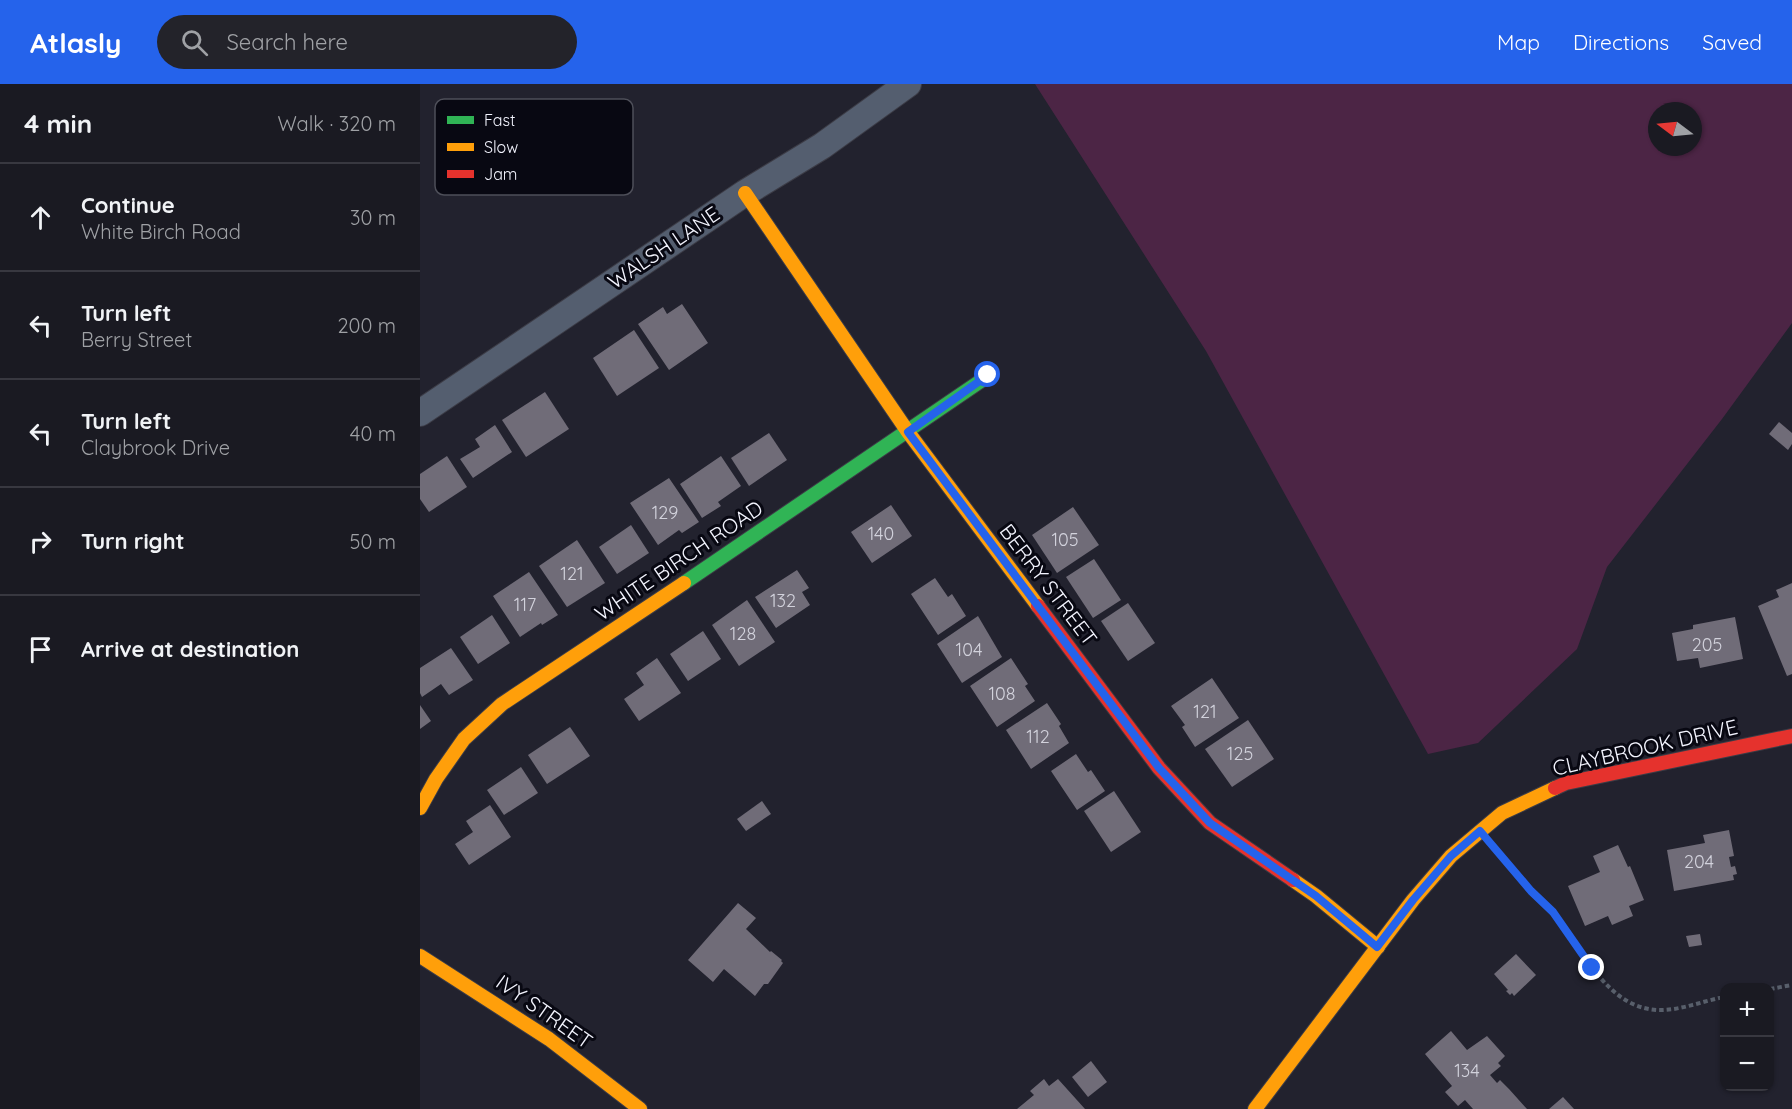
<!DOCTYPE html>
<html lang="en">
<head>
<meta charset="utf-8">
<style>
  :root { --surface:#1a1a22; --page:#23232a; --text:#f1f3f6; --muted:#9fa1a5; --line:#383840; --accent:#2563eb }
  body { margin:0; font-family:Quicksand,sans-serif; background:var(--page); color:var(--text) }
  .controls { position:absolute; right:18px; bottom:18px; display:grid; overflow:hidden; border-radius:12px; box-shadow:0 2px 4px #0004 }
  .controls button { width:54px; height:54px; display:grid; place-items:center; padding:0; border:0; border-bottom:2px solid var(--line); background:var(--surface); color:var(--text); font:30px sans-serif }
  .compass { position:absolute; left:1228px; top:18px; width:54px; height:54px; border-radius:50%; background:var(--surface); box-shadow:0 2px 4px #0004; rotate:286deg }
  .stop { position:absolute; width:18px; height:18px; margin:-14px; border:4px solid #2563eb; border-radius:50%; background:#fff }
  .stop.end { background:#2563eb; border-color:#fff; box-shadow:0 2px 6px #0008 }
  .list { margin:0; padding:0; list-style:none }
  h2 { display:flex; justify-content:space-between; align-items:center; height:78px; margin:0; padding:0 24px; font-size:26px }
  h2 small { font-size:20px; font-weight:400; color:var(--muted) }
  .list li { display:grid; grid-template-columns:39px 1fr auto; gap:18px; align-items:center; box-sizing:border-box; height:108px; padding:0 24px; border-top:2px solid var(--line) }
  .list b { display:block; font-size:22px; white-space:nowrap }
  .list p { margin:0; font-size:20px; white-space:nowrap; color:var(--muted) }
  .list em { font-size:20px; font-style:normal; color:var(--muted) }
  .icon { flex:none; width:33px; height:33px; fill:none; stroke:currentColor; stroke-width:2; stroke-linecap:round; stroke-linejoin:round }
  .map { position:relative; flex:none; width:1372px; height:1025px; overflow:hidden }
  header { display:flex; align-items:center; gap:36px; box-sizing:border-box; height:84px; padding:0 30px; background:var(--accent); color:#fff }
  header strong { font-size:28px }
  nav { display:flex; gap:33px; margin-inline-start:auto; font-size:21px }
  .search { width:420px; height:54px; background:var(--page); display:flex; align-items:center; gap:15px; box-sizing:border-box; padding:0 21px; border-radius:33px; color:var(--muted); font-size:22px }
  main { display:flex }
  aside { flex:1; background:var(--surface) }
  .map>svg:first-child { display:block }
</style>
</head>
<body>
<header>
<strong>Atlasly</strong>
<div class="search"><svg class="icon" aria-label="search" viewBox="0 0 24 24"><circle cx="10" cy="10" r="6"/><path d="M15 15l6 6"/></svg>Search here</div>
<nav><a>Map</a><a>Directions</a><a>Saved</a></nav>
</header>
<main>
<aside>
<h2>4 min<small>Walk · 320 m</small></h2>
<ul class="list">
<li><svg class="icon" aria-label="ahead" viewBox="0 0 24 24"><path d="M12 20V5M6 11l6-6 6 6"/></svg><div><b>Continue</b><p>White Birch Road</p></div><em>30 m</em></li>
<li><svg class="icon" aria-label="left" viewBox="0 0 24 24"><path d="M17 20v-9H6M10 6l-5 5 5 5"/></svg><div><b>Turn left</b><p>Berry Street</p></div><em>200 m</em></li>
<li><svg class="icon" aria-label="left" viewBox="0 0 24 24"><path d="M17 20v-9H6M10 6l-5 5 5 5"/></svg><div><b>Turn left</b><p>Claybrook Drive</p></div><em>40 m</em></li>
<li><svg class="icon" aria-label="right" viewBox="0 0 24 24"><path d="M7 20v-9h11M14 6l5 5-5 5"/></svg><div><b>Turn right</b></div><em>50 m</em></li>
<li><svg class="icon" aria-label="arrive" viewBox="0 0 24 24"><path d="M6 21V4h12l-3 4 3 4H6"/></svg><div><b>Arrive at destination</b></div></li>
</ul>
</aside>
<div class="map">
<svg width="1372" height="1025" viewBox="0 0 1372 1025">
  <rect width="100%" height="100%" fill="#22222e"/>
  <path fill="#4c2545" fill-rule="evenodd" d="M615 0H1372V239L1302 335 1187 483 1157 565 1058 659 1008 670 786 267ZM1237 27H1273V63H1237Z"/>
  <g fill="#706c78">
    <path d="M262 220 288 259 249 286 218 240 243 223 247 230Z"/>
    <path d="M214 246 239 284 197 312 173 274Z"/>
    <path d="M125 308 149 345 106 373 82 336Z"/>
    <path d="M1359 338 1372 349V360L1368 366 1349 350Z"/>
    <path d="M75 341 92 368 53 394 40 375 60 363 55 355Z"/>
    <path d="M349 349 367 376 329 402 311 374Z"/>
    <path d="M27 372 47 403 9 428 0 415V390Z"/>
    <path d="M301 372 321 402 298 418 301 422 282 434 260 400Z"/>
    <path d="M249 394 279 438 262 449 259 446 238 461 210 419Z"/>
    <path d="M471 421 492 452 452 479 431 448Z"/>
    <path d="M653 423 679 461 637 489 612 451Z"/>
    <path d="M211 441 229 469 197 490 179 463Z"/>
    <path d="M157 456 185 499 147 523 119 482Z"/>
    <path d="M674 475 701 516 673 534 646 493Z"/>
    <path d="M377 486 389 504 382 508 390 521 356 544 335 513Z"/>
    <path d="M109 488 138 531 122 541 121 539 100 553 73 512Z"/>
    <path d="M515 494 528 513 532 510 546 532 518 551 491 510Z"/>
    <path d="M1372 499V590L1367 592 1338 522 1359 513 1356 506Z"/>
    <path d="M327 516 355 558 319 582 292 541Z"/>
    <path d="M708 519 735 559 708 577 681 537Z"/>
    <path d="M72 531 90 559 58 580 40 553Z"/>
    <path d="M558 532 582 573 542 599 517 560Z"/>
    <path d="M1315 533 1323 575 1280 584 1278 574 1257 577 1252 549 1273 545V541Z"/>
    <path d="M283 547 301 575 268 597 250 570Z"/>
    <path d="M31 564 53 596 29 611 21 600 2 613 0 609V584Z"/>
    <path d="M237 574 261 609 219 637 204 615 224 601 216 589Z"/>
    <path d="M591 574 608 600 605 602 615 617 577 643 550 602Z"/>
    <path d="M792 594 819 634 775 663 762 643 765 641 751 622Z"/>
    <path d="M627 619 641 640 639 642 649 659 611 685 586 646Z"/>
    <path d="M0 621 11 637 0 645Z"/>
    <path d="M828 636 854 675 812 703 785 665Z"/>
    <path d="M150 643 170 672 127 700 108 671Z"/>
    <path d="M656 670 668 688 671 686 685 707 657 726 631 687Z"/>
    <path d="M101 683 118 709 84 731 67 706Z"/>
    <path d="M694 707 721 748 691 768 664 727Z"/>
    <path d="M342 717 351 730 326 747 317 735Z"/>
    <path d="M70 721 91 753 49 781 35 760 53 748 46 737Z"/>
    <path d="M1309 746 1314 772 1309 773 1311 783 1315 782 1317 790 1313 791 1314 796 1254 807 1247 766 1285 759 1283 751Z"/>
    <path d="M1198 761 1208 783 1210 782 1224 816 1209 822 1213 832 1192 841 1188 832 1165 842 1148 802 1180 788 1173 772Z"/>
    <path d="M318 819 336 834 326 845 350 868 351 867 362 876 361 877 363 879 348 900H344L335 912 304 885 293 898 268 876Z"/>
    <path d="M1280 850 1282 861 1269 863 1266 852Z"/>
    <path d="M1096 870 1116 891 1094 912 1092 909 1090 911 1086 907 1088 906 1074 890Z"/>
    <path d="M1031 947 1047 966 1067 952 1085 972 1078 979 1081 982 1070 991 1077 999 1080 996 1089 1005 1107 1025H1053L1045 1016 1038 1022 1025 1008 1032 1002 1005 970Z"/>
    <path d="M671 977 687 998 668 1013 652 993Z"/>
    <path d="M624 995 629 1002 638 995 665 1025H597L614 1011 610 1007Z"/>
    <path d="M1143 1013 1154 1025H1129Z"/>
  </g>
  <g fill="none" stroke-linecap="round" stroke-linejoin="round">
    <g stroke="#3c3c46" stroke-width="28">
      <path id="street" d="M0 329 325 109 402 62 488 0"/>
    </g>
    <g stroke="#3c3c46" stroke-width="16">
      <path id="fast" d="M264 499 568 292"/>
    </g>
    <g stroke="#3c3c46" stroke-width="16">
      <g id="slow">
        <path d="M325 109 488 348 618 522"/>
        <path d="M0 724 16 695 44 655 82 620 264 499"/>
        <path d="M873 796 896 812 958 863"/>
        <path d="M0 872 129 955 220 1025"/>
        <path d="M835 1025 993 816 1031 772 1082 729 1135 704"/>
      </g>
    </g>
    <g stroke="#3c3c46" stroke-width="16">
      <g id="jam">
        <path d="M618 522 739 684 790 739 873 796"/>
        <path d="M1135 704 1146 699 1372 652"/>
      </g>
    </g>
    <g stroke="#585f6b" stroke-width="4" stroke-dasharray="4.5 3" stroke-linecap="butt">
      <path d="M1078 767C1089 780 1099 794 1110 806 1117 814 1126 820 1133 829 1162 863 1185 923 1237 926 1259 927 1283 917 1304 913"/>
      <path d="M1350 905 1372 901"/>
    </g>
    <use href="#street" stroke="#545e6f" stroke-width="26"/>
    <use href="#fast" stroke="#30b455" stroke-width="14"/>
    <use href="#slow" stroke="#ff9f0a" stroke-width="14"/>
    <use href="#jam" stroke="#e5322d" stroke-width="14"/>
  </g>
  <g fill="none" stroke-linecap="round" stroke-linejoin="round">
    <path stroke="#2563eb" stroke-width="8" d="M568 291 488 348 739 684 790 739 896 812 957 863 993 816 1031 772 1060 747 1111 807 1133 828 1172 884"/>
  </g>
  <g text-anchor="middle" stroke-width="6" stroke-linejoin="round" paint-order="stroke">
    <g font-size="18" fill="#d2d2dc">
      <text x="245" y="435">129</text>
      <text x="461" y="456">140</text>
      <text x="645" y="462">105</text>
      <text x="152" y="496">121</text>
      <text x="363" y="523">132</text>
      <text x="105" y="527">117</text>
      <text x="323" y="556">128</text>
      <text x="1287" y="567">205</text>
      <text x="549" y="572">104</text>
      <text x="582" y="616">108</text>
      <text x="785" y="634">121</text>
      <text x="618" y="659">112</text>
      <text x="820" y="676">125</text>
      <text x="1279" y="784">204</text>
      <text x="1047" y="993">134</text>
    </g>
    <g font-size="21" fill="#f3f4fe" stroke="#080812">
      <text transform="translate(244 164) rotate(-34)" y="7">WALSH LANE</text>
      <text transform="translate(259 477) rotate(-34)" y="7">WHITE BIRCH ROAD</text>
      <text transform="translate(628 501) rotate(53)" y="7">BERRY STREET</text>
      <text transform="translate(1225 664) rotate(-13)" y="7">CLAYBROOK DRIVE</text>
      <text transform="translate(124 928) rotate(35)" y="7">IVY STREET</text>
    </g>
  </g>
  <rect x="15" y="15" width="198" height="96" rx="9" fill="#080812" stroke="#4e4f59" stroke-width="1.5"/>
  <rect x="27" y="32" width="27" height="8" fill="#30b455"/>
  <rect x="27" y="59" width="27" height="8" fill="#ff9f0a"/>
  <rect x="27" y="86" width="27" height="8" fill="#e5322d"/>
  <g font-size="16" fill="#f3f4fe">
    <text x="64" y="42">Fast</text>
    <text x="64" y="69">Slow</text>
    <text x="64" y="96">Jam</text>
  </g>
</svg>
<div class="controls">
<button>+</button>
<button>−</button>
</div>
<svg class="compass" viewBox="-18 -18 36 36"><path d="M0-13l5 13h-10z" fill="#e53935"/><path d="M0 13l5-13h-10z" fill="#9fa1a5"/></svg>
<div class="stop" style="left:568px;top:291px"></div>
<div class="stop end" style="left:1172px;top:884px"></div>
</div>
</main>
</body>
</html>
